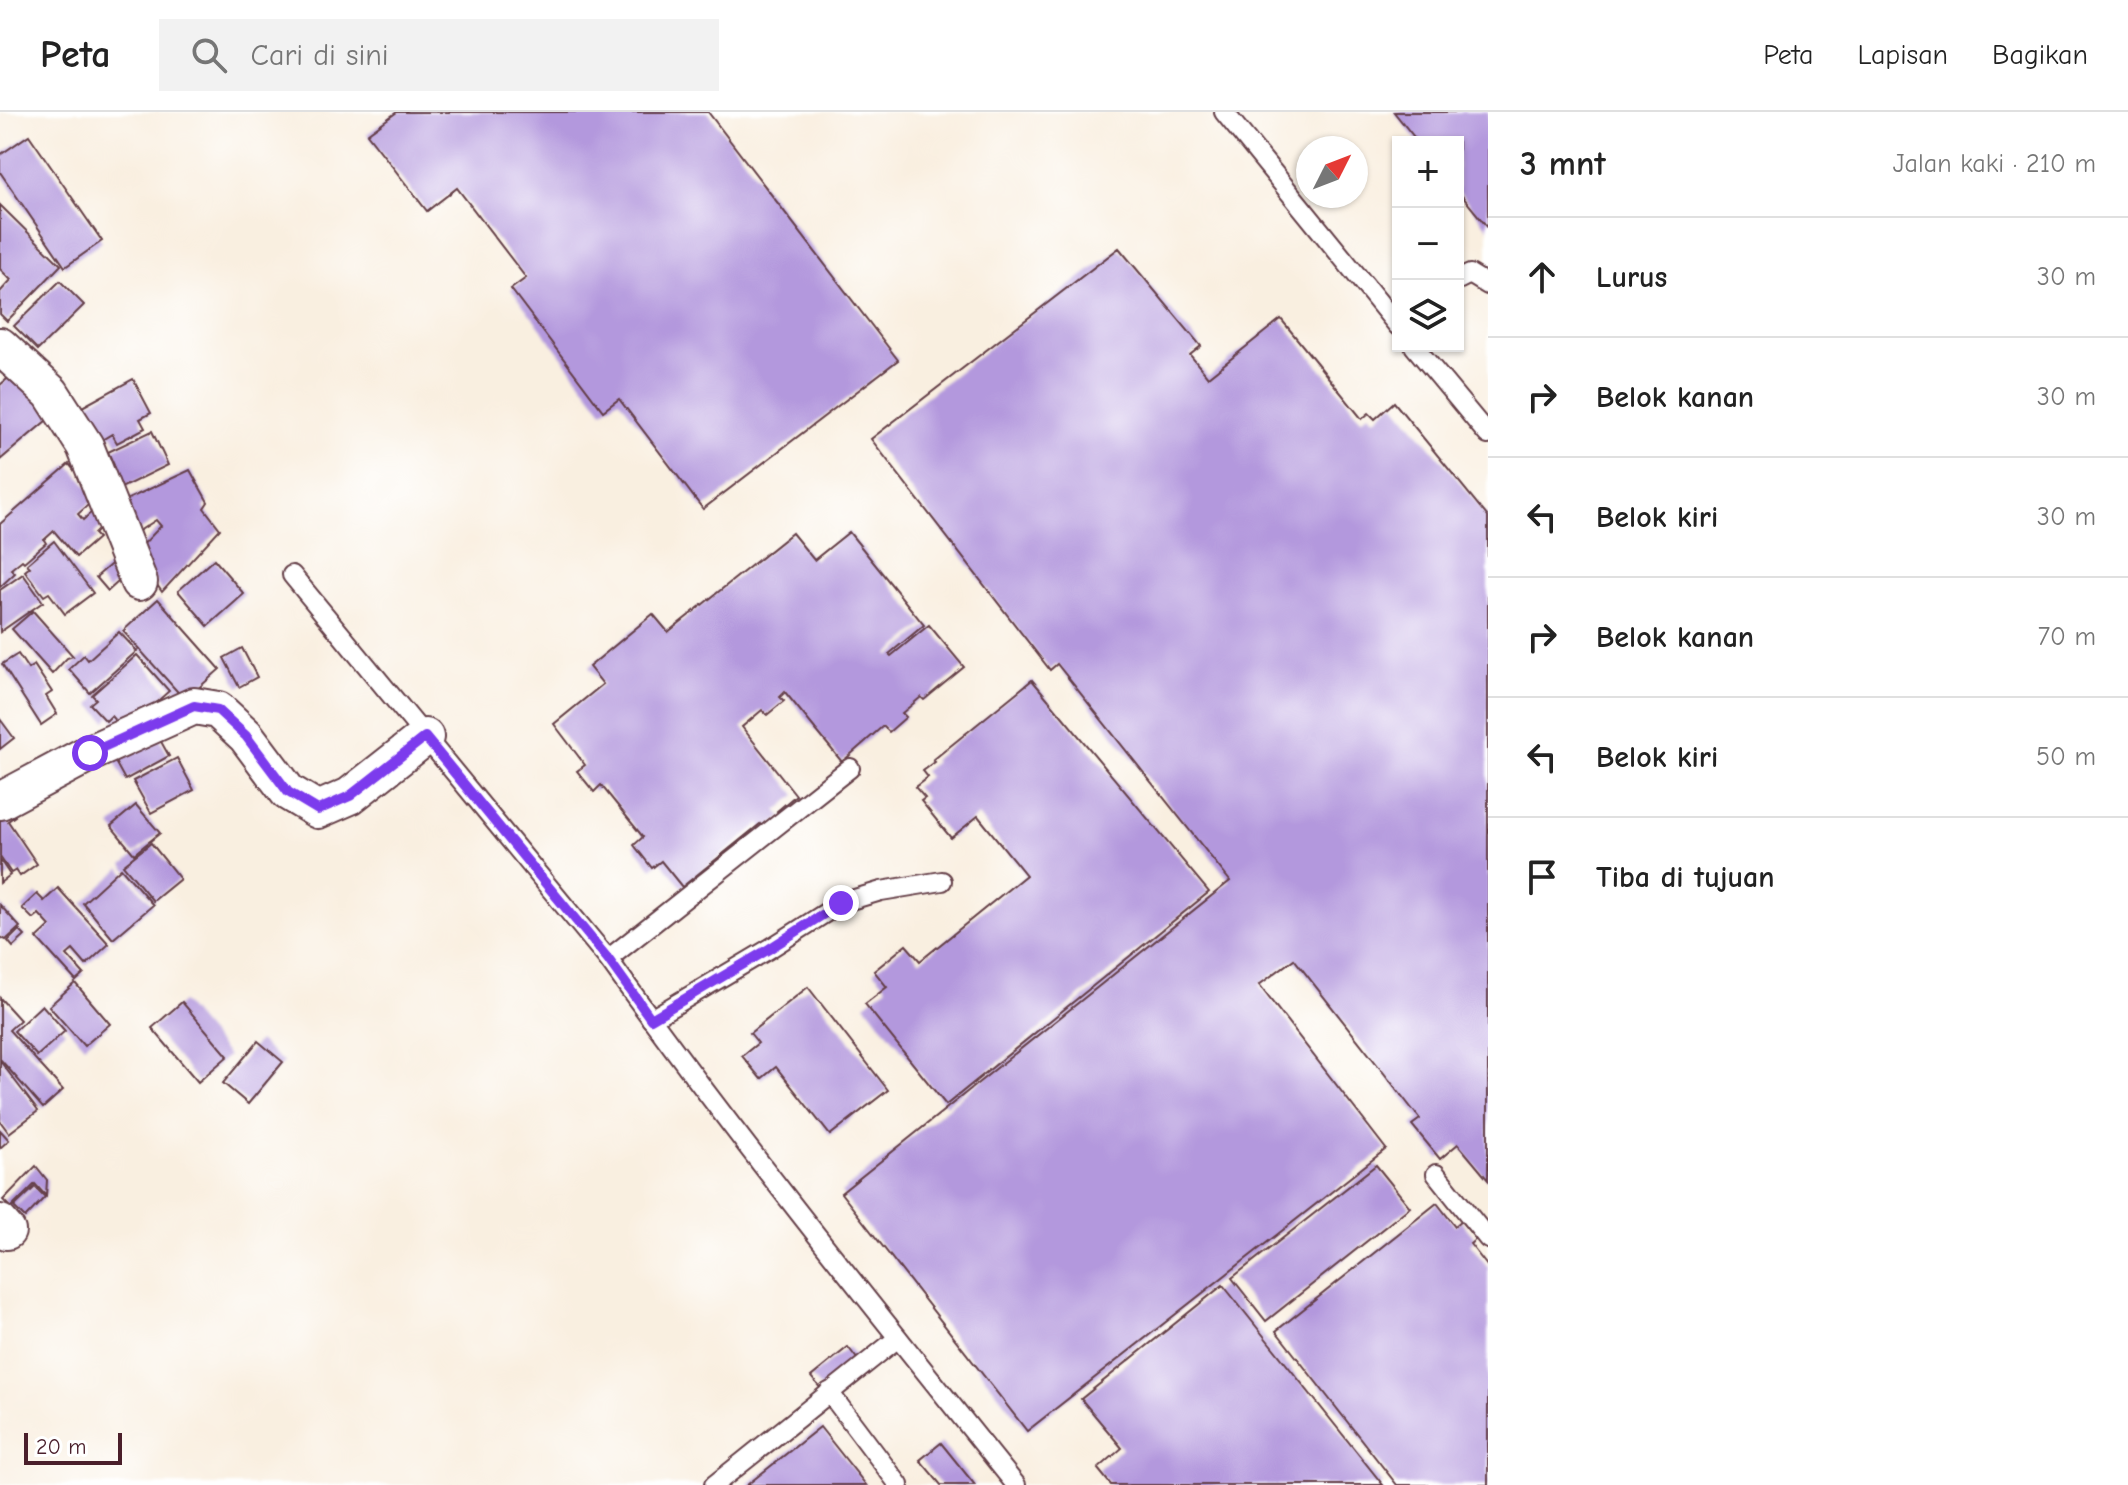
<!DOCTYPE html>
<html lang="id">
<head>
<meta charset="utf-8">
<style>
  :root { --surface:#fff; --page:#f2f2f2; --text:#222; --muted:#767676; --line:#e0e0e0 }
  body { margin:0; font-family:"Comic Neue",sans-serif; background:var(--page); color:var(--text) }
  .controls { position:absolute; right:24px; top:24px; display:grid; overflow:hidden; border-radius:0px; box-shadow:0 2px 6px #0004 }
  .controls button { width:72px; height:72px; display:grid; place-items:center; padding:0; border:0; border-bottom:2px solid var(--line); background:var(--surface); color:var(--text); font:40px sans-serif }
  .compass { position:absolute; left:1296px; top:24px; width:72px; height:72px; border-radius:50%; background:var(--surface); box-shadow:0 2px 6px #0004; rotate:48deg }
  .scale { position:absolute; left:24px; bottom:20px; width:98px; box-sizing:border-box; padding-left:8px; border:4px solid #4a1f2b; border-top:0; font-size:22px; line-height:28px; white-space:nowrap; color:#4a1f2b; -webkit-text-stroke:6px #fff; paint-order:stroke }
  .stop { position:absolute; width:24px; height:24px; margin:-18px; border:6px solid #7c3aed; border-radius:50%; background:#fff }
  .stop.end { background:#7c3aed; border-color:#fff; box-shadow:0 2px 8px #0008 }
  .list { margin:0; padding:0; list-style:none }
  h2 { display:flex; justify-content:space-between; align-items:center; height:104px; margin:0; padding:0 32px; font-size:34px }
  h2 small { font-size:26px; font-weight:400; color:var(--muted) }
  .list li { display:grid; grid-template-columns:52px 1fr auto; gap:24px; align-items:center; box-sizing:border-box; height:120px; padding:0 32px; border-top:2px solid var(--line) }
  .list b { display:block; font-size:30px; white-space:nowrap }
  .list em { font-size:26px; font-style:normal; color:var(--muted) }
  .icon { flex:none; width:44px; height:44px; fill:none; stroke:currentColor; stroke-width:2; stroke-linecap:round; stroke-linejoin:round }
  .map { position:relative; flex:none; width:1488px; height:1373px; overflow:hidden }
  header { display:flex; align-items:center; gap:48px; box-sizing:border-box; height:112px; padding:0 40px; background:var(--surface); border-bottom:2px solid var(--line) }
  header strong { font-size:38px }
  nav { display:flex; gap:44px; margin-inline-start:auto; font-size:28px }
  .search { width:560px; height:72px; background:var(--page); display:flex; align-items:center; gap:20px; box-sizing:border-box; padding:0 28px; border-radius:0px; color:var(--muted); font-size:30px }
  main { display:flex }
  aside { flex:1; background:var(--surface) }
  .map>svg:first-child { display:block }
</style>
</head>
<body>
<header>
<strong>Peta</strong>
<div class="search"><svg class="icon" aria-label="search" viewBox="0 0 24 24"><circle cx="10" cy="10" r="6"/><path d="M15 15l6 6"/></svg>Cari di sini</div>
<nav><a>Peta</a><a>Lapisan</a><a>Bagikan</a></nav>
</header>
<main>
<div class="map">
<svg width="1488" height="1373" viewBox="0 0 1488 1373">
  <rect width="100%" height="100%" fill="#fff"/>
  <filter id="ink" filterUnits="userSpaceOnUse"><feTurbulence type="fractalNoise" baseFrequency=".0125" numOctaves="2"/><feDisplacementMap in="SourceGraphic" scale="16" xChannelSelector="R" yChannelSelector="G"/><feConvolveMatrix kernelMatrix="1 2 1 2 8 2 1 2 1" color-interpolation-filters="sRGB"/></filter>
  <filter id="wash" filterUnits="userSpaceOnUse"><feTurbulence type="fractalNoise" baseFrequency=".006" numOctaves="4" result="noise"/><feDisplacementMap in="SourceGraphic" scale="32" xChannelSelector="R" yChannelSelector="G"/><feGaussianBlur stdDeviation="1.8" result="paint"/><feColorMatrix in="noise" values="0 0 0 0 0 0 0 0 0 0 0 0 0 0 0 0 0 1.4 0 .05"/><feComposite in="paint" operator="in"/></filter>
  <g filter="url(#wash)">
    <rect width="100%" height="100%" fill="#f9efe0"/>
    <g id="blocks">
      <g fill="#b398dd">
        <path d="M397 0H708L898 248 703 397 619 287 603 299 511 177 526 166 457 76 427 99 367 22Z"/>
        <path d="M1394 0H1488V116L1458 79V30H1418Z"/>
        <path d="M29 23 102 129 65 155 0 60V43Z"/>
        <path d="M0 93 61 153 7 209 0 202V180L11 168 0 157Z"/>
        <path d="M1119 136 1201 234 1190 243 1208 265 1281 207 1362 307 1369 301 1375 307 1394 290 1488 405V1068L1458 1032 1440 1047 1412 1013 1420 1007 1294 847 1259 873 1386 1037 1027 1319 841 1081 1230 769 1057 552 1050 558 871 327Z"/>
        <path d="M60 169 84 193 38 238 14 214Z"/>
        <path d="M18 258 54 302 0 348V273Z"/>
        <path d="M133 267 151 301 140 307 145 316 117 331 112 322 100 329 82 295Z"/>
        <path d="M152 319 168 353 117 378 107 357 114 353 108 340Z"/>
        <path d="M69 352 97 385 78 402 83 408 95 397 106 410 94 422 98 426 76 445 54 419 44 428 46 431 24 450 22 448 11 457 15 461 0 475V412Z"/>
        <path d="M190 358 208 390 204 396 220 417 162 480 135 441 161 414 156 408 128 426 113 394Z"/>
        <path d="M849 420 924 513 889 542 891 544 929 513 964 555 924 588 921 585 902 601 906 605 889 620 883 614 842 650 785 580 780 585 784 589 767 603 762 598 742 615 796 683 777 699 782 705 765 719 760 712 682 775 661 749 652 756 634 733 643 725 601 673 594 680 577 659 585 653 554 612 603 572 589 555 653 502 668 520 792 421 814 448Z"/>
        <path d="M54 429 93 481 65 502 49 481 44 484 25 459 30 455 27 452Z"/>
        <path d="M214 447 244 482 208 514 178 479Z"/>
        <path d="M116 448 128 461 108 479 96 465Z"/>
        <path d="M23 462 43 490 0 520V478Z"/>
        <path d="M158 487 220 557 185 588 123 519Z"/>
        <path d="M33 499 73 544 67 546 52 562 12 517Z"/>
        <path d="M119 520 137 539 90 581 69 557 84 543 88 548Z"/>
        <path d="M242 536 257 565 239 575 224 546Z"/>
        <path d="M18 542 28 557 34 553 52 580 46 584 57 602 41 613 2 552Z"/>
        <path d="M137 543 169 579 124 619 111 604 106 609 90 592 96 587 92 583Z"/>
        <path d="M1032 568 1209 780 946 993 865 892 887 875 874 859 906 833 920 849 1026 763 978 704 951 726 921 689 925 686 915 675 928 665 923 659 935 650 933 648Z"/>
        <path d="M0 607 14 626 0 637Z"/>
        <path d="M153 615 169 644 125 668 109 639Z"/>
        <path d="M177 646 194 678 151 701 133 669Z"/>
        <path d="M136 693 160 721 134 742 111 714Z"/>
        <path d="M10 697 15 704 8 709 37 752 20 764 16 758 11 761 0 745V704Z"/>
        <path d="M151 731 180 767 153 789 123 753Z"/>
        <path d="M0 748 10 763 0 771Z"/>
        <path d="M121 756 153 793 113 827 83 791Z"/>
        <path d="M58 776 109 832 86 853 73 838 67 843 84 862 76 869 37 826 50 814 39 802 33 807 22 796 37 782 44 789Z"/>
        <path d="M0 793 20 815 6 828 0 825Z"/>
        <path d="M19 818 25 824 13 835 8 829Z"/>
        <path d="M75 871 110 912 84 934 49 894Z"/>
        <path d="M808 875 888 978 830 1023 776 955 761 967 742 944 758 931 750 921Z"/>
        <path d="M0 886 20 908 9 918 63 978 43 996 0 947Z"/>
        <path d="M182 890 228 944 198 970 152 916Z"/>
        <path d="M42 893 65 919 37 944 14 919Z"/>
        <path d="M258 929 283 950 248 992 223 971Z"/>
        <path d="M0 949 38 999 9 1021 0 1009Z"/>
        <path d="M0 1018 9 1028 0 1036Z"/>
        <path d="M1376 1053 1410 1095 1266 1209 1232 1166Z"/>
        <path d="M36 1054 47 1068 46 1084 35 1072 11 1096 3 1088Z"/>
        <path d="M35 1075 45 1085 25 1106 14 1095Z"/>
        <path d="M1437 1091 1455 1114 1461 1109 1476 1127 1470 1132 1488 1155V1373H1397L1276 1219Z"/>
        <path d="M1223 1173 1383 1373H1111L1098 1357 1122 1336 1081 1287Z"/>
        <path d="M848 1235 858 1248 822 1278 811 1265Z"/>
        <path d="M820 1315 866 1373H747Z"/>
        <path d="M941 1331 975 1373H941L920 1348Z"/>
      </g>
    </g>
  </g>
  <g filter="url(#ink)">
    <use href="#blocks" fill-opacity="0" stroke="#643e46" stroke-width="2"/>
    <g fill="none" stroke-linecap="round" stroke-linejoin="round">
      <g stroke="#643e46" stroke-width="22">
        <g id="lane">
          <path d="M1224 0 1398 214"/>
          <path d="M1458 168 1470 162 1488 173"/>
          <path d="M1414 234 1488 323"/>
          <path d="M292 463 608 847C737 1027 877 1200 1016 1373"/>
          <path d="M608 847 850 656"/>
          <path d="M651 907 769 837 841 791 881 779 942 769"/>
          <path d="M1436 1062 1488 1127"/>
          <path d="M829 1280 899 1373"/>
          <path d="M714 1373 898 1226"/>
        </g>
      </g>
      <g stroke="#643e46" stroke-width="40">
        <g id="street">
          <path d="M0 234 51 281 85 334 139 470"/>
          <path d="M0 689 90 641 194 594 218 598 246 624 288 680 318 698 350 684 425 625"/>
          <path d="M0 1111 7 1119"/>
        </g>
      </g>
      <use href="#lane" stroke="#fff" stroke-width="18"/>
      <use href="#street" stroke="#fff" stroke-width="36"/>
    </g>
  </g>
  <g fill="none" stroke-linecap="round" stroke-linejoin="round" filter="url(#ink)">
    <path stroke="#7c3aed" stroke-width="10" d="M90 641 194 594 218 598 246 624 288 680 318 698 350 684 425 625 608 847 651 907 769 837 841 791"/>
  </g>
</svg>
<div class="controls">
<button>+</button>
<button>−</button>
<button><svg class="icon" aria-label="layers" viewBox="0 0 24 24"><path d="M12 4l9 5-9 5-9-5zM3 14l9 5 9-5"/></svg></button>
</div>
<svg class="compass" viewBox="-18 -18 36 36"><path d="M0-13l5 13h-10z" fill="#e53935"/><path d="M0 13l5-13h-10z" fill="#767676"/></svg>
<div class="scale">20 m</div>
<div class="stop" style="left:90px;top:641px"></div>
<div class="stop end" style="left:841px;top:791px"></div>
</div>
<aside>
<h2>3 mnt<small>Jalan kaki · 210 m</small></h2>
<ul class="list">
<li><svg class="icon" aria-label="ahead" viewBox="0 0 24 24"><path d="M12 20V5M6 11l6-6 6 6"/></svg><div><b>Lurus</b></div><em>30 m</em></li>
<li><svg class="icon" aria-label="right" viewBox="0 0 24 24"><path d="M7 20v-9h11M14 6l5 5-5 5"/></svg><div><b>Belok kanan</b></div><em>30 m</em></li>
<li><svg class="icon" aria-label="left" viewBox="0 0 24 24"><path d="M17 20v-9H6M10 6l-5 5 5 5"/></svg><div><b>Belok kiri</b></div><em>30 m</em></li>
<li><svg class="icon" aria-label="right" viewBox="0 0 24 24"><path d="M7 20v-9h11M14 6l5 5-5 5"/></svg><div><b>Belok kanan</b></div><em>70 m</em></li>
<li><svg class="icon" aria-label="left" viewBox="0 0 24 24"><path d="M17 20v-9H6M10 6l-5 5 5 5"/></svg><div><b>Belok kiri</b></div><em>50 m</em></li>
<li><svg class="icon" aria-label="arrive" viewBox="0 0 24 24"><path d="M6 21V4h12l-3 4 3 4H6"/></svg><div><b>Tiba di tujuan</b></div></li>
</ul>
</aside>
</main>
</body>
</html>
